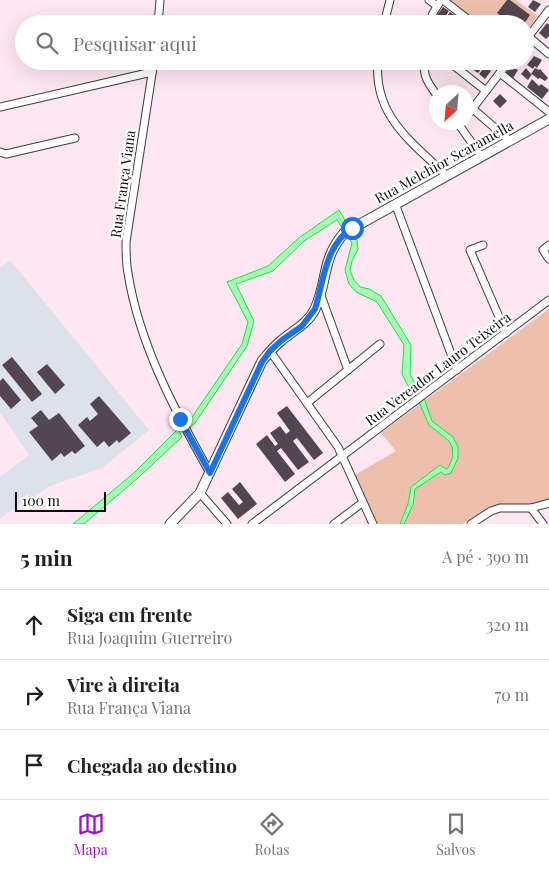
<!DOCTYPE html>
<html lang="pt">
<head>
<meta charset="utf-8">
<style>
  :root { --surface:#fff; --page:#f6f6f6; --text:#202124; --muted:#757577; --line:#e0e0e0; --accent:#9a15c7 }
  body { margin:0; font-family:"Playfair Display",serif; background:var(--page); color:var(--text) }
  .compass { position:absolute; left:429px; top:85px; width:45px; height:45px; border-radius:50%; background:var(--surface); box-shadow:0 5px 20px #0002; rotate:206deg }
  .scale { position:absolute; left:15px; bottom:12px; width:91px; box-sizing:border-box; padding-left:5px; border:2px solid #0a0a0a; border-top:0; font-size:14px; line-height:18px; white-space:nowrap; color:#0a0a0a; -webkit-text-stroke:4px #fff; paint-order:stroke }
  .stop { position:absolute; width:15px; height:15px; margin:-11px; border:4px solid #1a73e8; border-radius:50%; background:#fff }
  .stop.end { background:#1a73e8; border-color:#fff; box-shadow:0 1px 5px #0008 }
  .list { margin:0; padding:0; list-style:none }
  h2 { display:flex; justify-content:space-between; align-items:center; height:65px; margin:0; padding:0 20px; font-size:21px }
  h2 small { font-size:16px; font-weight:400; color:var(--muted) }
  .list li { display:grid; grid-template-columns:32px 1fr auto; gap:15px; align-items:center; box-sizing:border-box; height:70px; padding:0 20px; border-top:1px solid var(--line) }
  .list b { display:block; font-size:19px; white-space:nowrap }
  .list p { margin:0; font-size:16px; white-space:nowrap; color:var(--muted) }
  .list em { font-size:16px; font-style:normal; color:var(--muted) }
  .icon { flex:none; width:28px; height:28px; fill:none; stroke:currentColor; stroke-width:2; stroke-linecap:round; stroke-linejoin:round }
  .map { position:relative; flex:none; width:549px; height:524px; overflow:hidden }
  .search { position:absolute; background:var(--surface); box-shadow:0 5px 20px #0002; left:15px; right:15px; top:15px; height:55px; display:flex; align-items:center; gap:12px; box-sizing:border-box; padding:0 18px; border-radius:28px; color:var(--muted); font-size:19px }
  .sheet { height:275px; background:var(--surface) }
  nav { display:flex; justify-content:space-around; align-items:center; box-sizing:border-box; height:70px; border-top:1px solid var(--line); background:var(--surface); font-size:14px; color:var(--muted) }
  nav a { display:grid; justify-items:center; gap:2px }
  nav .on { color:var(--accent) }
  .map>svg:first-child { display:block }
</style>
</head>
<body>
<div class="map">
<svg width="549" height="524" viewBox="0 0 549 524">
  <rect width="100%" height="100%" fill="#ffe7f1"/>
  <path fill="#dde1eb" d="M10 260 149 430 102 468 50 486 0 518V477L29 455 0 412V268Z"/>
  <g fill="#edbfad">
    <path d="M447 0H516L538 16 525 33V24H477Z"/>
    <path d="M549 309V500L531 504 500 505 462 524H376L353 476 396 451 381 433Z"/>
  </g>
  <g fill="#a6fdb4" stroke="#25db48">
    <path d="M339 210 357 240 358 249 352 261 350 270 354 280 360 287 369 289 381 296 411 345 410 374 419 391 413 396 402 374 404 345 377 302 356 292 349 284 345 270 352 243 337 220 304 241 273 271 236 284 254 321 247 346 195 423 187 430 184 426 190 420 242 344 248 322 227 282 268 266 300 237Z"/>
    <path d="M424 398 432 421 453 437 458 447V458L451 473 445 475 441 472 415 489 413 505 404 524H400L408 504 411 487 440 465 446 469 448 468 453 457 452 447 449 441 429 425 419 402Z"/>
    <path d="M178 429 182 437 139 477 84 524H73L135 472Z"/>
  </g>
  <g fill="#544651">
    <path d="M507 0H510L530 15 524 24H512L497 13Z"/>
    <path d="M533 0 541 4 535 12 528 7Z"/>
    <path d="M443 7 449 11 443 20 437 15Z"/>
    <path d="M450 12 456 16 451 24 444 20Z"/>
    <path d="M547 23 549 25V36L546 39 539 33Z"/>
    <path d="M534 56 542 60 537 68 535 66 533 69 527 65Z"/>
    <path d="M475 61H481L485 64 478 73 470 68Z"/>
    <path d="M511 66 518 70 513 78 506 73Z"/>
    <path d="M485 67 491 71 485 79 479 74Z"/>
    <path d="M526 68 531 74 535 68 539 70 540 69 548 78 545 81 540 78 538 79 532 74 528 80 521 74Z"/>
    <path d="M532 79 539 86 541 84 549 90 542 99 527 87Z"/>
    <path d="M500 94 507 101 500 108 493 101Z"/>
    <path d="M12 357 42 394 32 402 2 365Z"/>
    <path d="M47 364 65 385 55 394 37 372Z"/>
    <path d="M3 378 21 400 11 409 0 396V381Z"/>
    <path d="M99 396 131 433 119 443 117 440 109 447 104 441 97 447 78 425 87 417 90 421 98 414 90 404Z"/>
    <path d="M287 406 323 453 314 460 297 438 293 441 309 462 298 470 281 448 277 451 295 474 285 482 256 444 267 435 275 446 278 444 270 433 280 426 286 434 290 431 277 413Z"/>
    <path d="M41 410 49 420 59 413 85 446 75 454 72 451 64 457 61 453 52 461 29 432 38 426 31 418Z"/>
    <path d="M240 482 257 504 238 519 221 498 228 492 239 505 243 502 232 489Z"/>
  </g>
  <g fill="none" stroke-linecap="round" stroke-linejoin="round">
    <g stroke="#3d3d3d" stroke-width="9">
      <g id="minor">
        <path d="M429 0 437 6"/>
        <path d="M443 0 474 24"/>
        <path d="M158 24 160 0"/>
        <path d="M384 24 390 0"/>
        <path d="M429 24 433 13 441 0"/>
        <path d="M529 37 549 54"/>
        <path d="M525 41 549 10"/>
        <path d="M154 61 126 242C126 252 126 263 128 273 139 344 175 411 210 473"/>
        <path d="M378 61C373 116 412 142 447 176"/>
        <path d="M424 61C423 76 428 83 436 94"/>
        <path d="M448 61 486 91"/>
        <path d="M500 73 549 112"/>
        <path d="M0 107 152 72"/>
        <path d="M473 109 510 141"/>
        <path d="M466 117 509 61"/>
        <path d="M457 122 481 156"/>
        <path d="M0 152 6 154 75 138"/>
        <path d="M396 206 457 370"/>
        <path d="M483 245 470 250 506 333"/>
        <path d="M549 245 543 250 549 259"/>
        <path d="M320 293 348 370"/>
        <path d="M270 351 338 447 373 524"/>
        <path d="M307 403 380 344"/>
        <path d="M200 493 227 524"/>
        <path d="M531 508 543 524"/>
        <path d="M252 524 549 300"/>
        <path d="M334 524 362 503"/>
        <path d="M471 524 491 511 500 508H531L549 503"/>
      </g>
    </g>
    <g stroke="#3d3d3d" stroke-width="11">
      <path id="tertiary" d="M170 524 200 493 262 361C268 354 273 347 281 341 292 331 308 324 315 309 328 281 321 260 344 233L549 119"/>
    </g>
    <use href="#minor" stroke="#fff" stroke-width="7"/>
    <use href="#tertiary" stroke="#fff" stroke-width="9"/>
  </g>
  <g fill="none" stroke-linecap="round" stroke-linejoin="round">
    <path stroke="#1a73e8" stroke-width="6" d="M180 419 210 473 262 362 270 351 282 340 302 326 315 309C324 280 325 246 352 228"/>
  </g>
  <g text-anchor="middle" stroke-width="5" stroke-linejoin="round" paint-order="stroke">
    <g font-size="14" fill="#0a0a0a" stroke="#fff">
      <text transform="translate(444 162) rotate(-29)" y="5">Rua Melchior Scaramella</text>
      <text transform="translate(123 184) rotate(-82)" y="5">Rua França Viana</text>
      <text transform="translate(438 369) rotate(-37)" y="5">Rua Vereador Lauro Teixeira</text>
    </g>
  </g>
</svg>
<svg class="compass" viewBox="-18 -18 36 36"><path d="M0-13l5 13h-10z" fill="#e53935"/><path d="M0 13l5-13h-10z" fill="#757577"/></svg>
<div class="scale">100 m</div>
<div class="stop" style="left:352px;top:228px"></div>
<div class="stop end" style="left:180px;top:419px"></div>
<div class="search"><svg class="icon" aria-label="search" viewBox="0 0 24 24"><circle cx="10" cy="10" r="6"/><path d="M15 15l6 6"/></svg>Pesquisar aqui</div>
</div>
<section class="sheet">
<h2>5 min<small>A pé · 390 m</small></h2>
<ul class="list">
<li><svg class="icon" aria-label="ahead" viewBox="0 0 24 24"><path d="M12 20V5M6 11l6-6 6 6"/></svg><div><b>Siga em frente</b><p>Rua Joaquim Guerreiro</p></div><em>320 m</em></li>
<li><svg class="icon" aria-label="right" viewBox="0 0 24 24"><path d="M7 20v-9h11M14 6l5 5-5 5"/></svg><div><b>Vire à direita</b><p>Rua França Viana</p></div><em>70 m</em></li>
<li><svg class="icon" aria-label="arrive" viewBox="0 0 24 24"><path d="M6 21V4h12l-3 4 3 4H6"/></svg><div><b>Chegada ao destino</b></div></li>
</ul>
</section>
<nav>
<a class="on"><svg class="icon" aria-label="map" viewBox="0 0 24 24"><path d="M3 6l6-2 6 2 6-2v14l-6 2-6-2-6 2zM9 4v14M15 6v14"/></svg>Mapa</a>
<a><svg class="icon" aria-label="directions" viewBox="0 0 24 24"><path d="M12 3l9 9-9 9-9-9zM9 14v-3h6M13 9l2 2-2 2"/></svg>Rotas</a>
<a><svg class="icon" aria-label="saved" viewBox="0 0 24 24"><path d="M7 4h10v16l-5-4-5 4z"/></svg>Salvos</a>
</nav>
</body>
</html>
